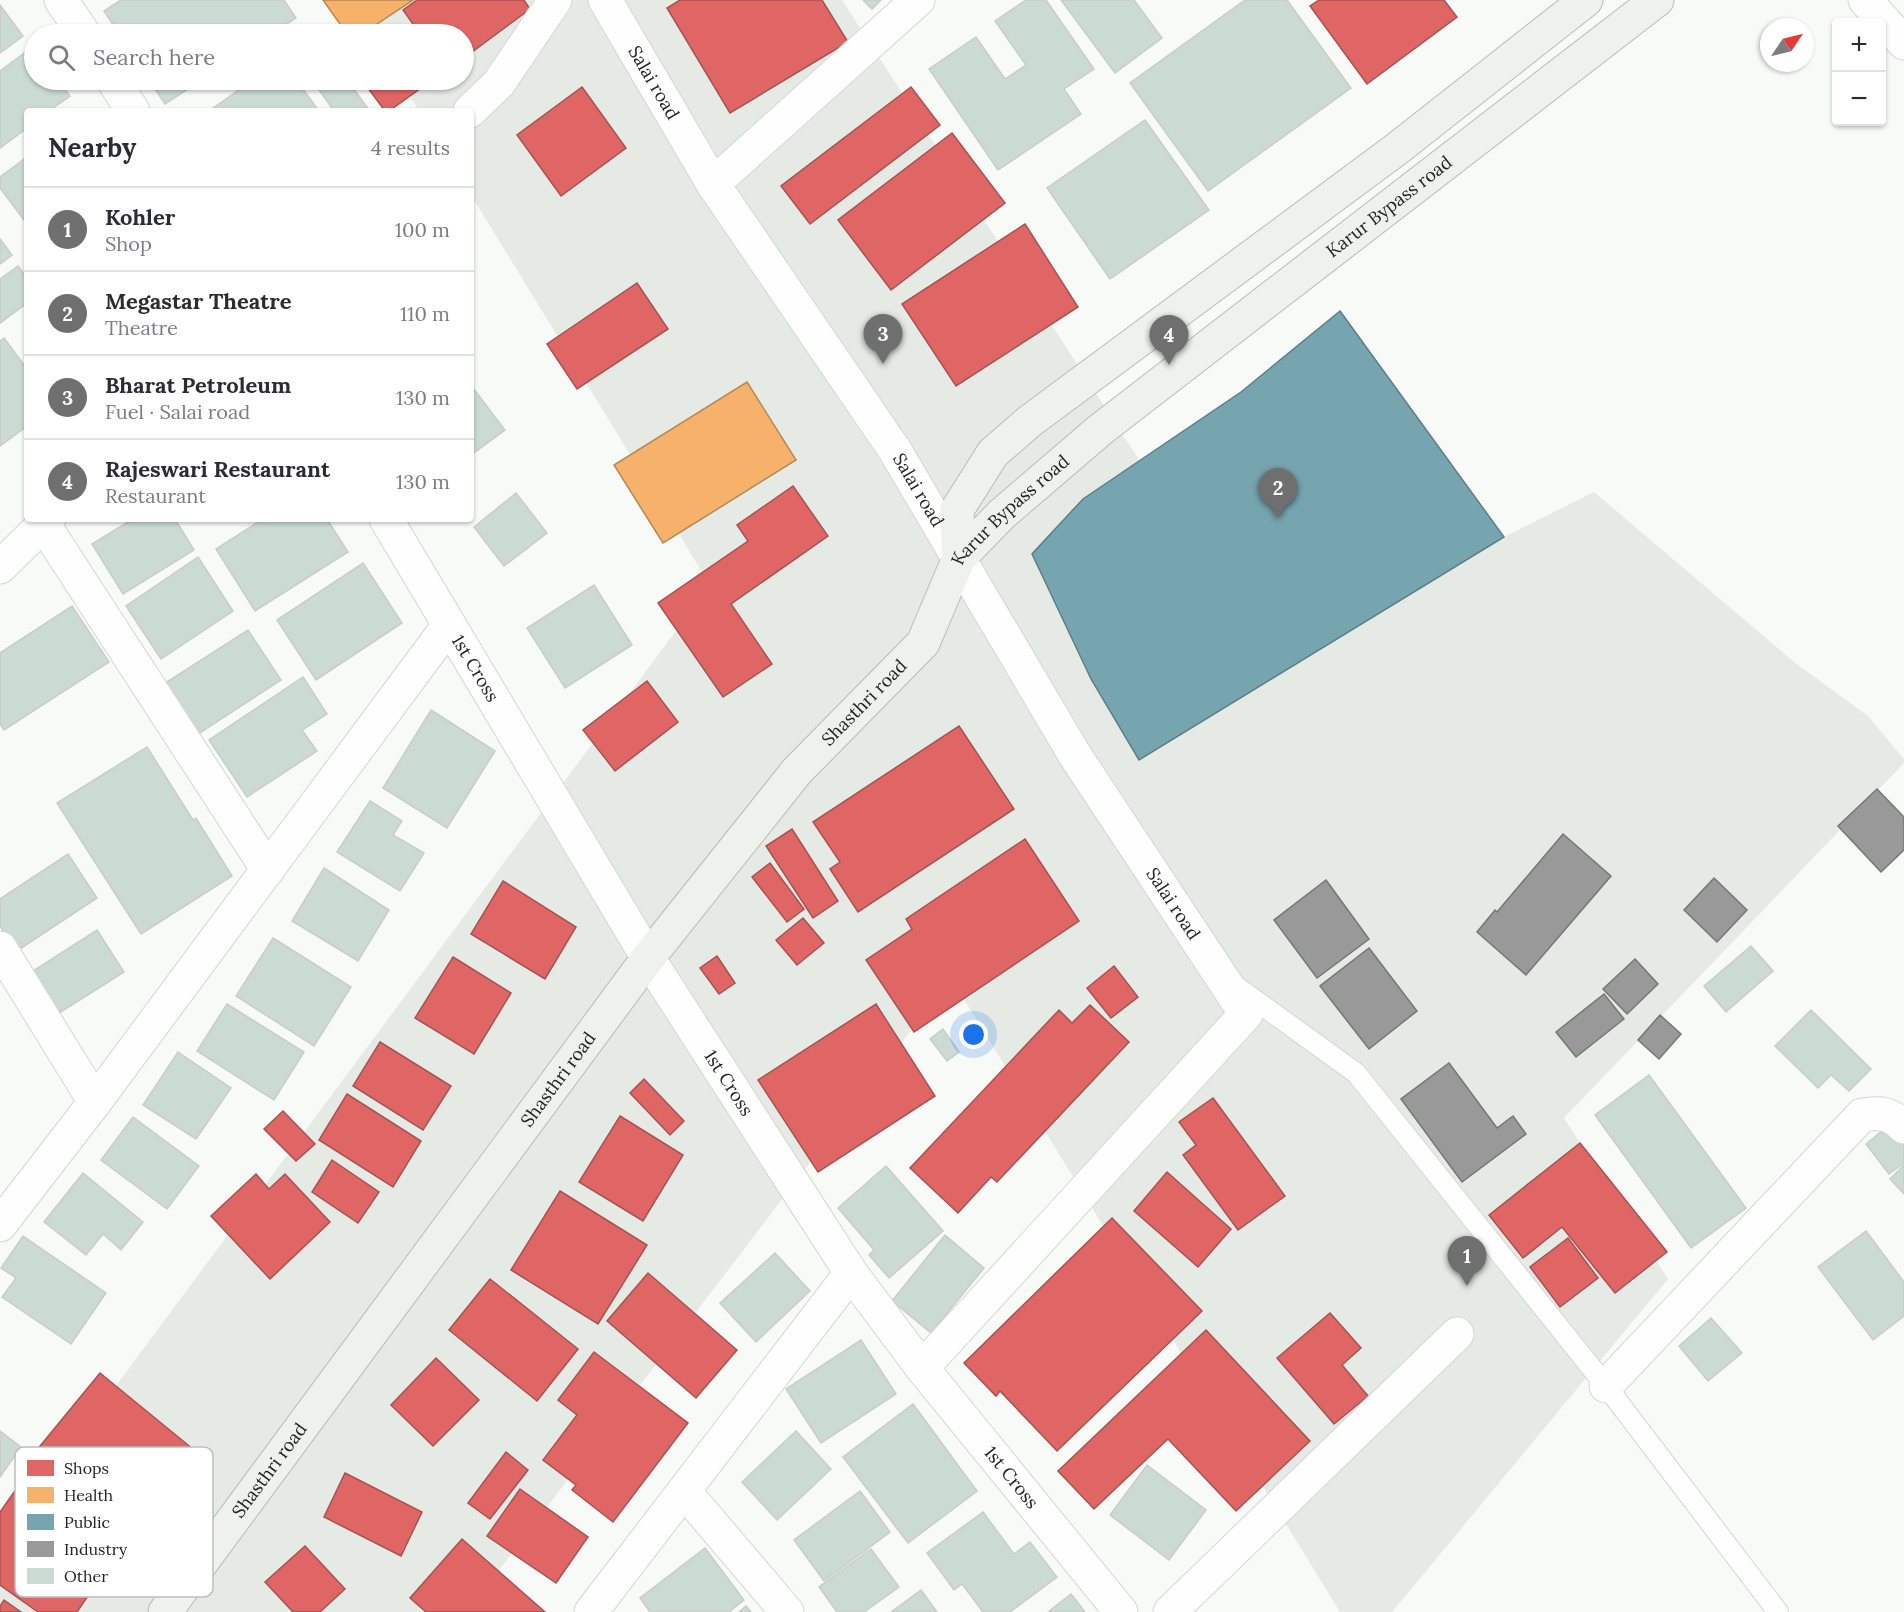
<!DOCTYPE html>
<html lang="en">
<head>
<meta charset="utf-8">
<style>
  :root { --surface:#fff; --page:#f2f2f3; --text:#2b2b33; --muted:#7c7c81; --line:#e1e1e2; --accent:#6e6f6e }
  body { margin:0; font-family:Lora,serif; background:var(--page); color:var(--text) }
  .controls { position:absolute; right:18px; top:18px; display:grid; overflow:hidden; border-radius:6px; box-shadow:0 2px 4px #0004 }
  .controls button { width:54px; height:54px; display:grid; place-items:center; padding:0; border:0; border-bottom:2px solid var(--line); background:var(--surface); color:var(--text); font:30px sans-serif }
  .compass { position:absolute; left:1760px; top:18px; width:54px; height:54px; border-radius:50%; background:var(--surface); box-shadow:0 2px 4px #0004; rotate:55deg }
  .you { position:absolute; left:974px; top:1035px; width:21px; height:21px; margin:-15px; border:4px solid #fff; border-radius:50%; background:#1a73e8; box-shadow:0 0 0 9px #1a73e833 }
  .badge { display:grid; place-items:center; width:39px; height:39px; border-radius:50%; background:var(--accent); color:#fff; font-size:20px; font-weight:700 }
  .pin { position:absolute; translate:-50% -50px; filter:drop-shadow(0 2px 3px #0008) }
  .pin::after { content:''; position:absolute; top:32px; width:21px; height:18px; background:inherit; clip-path:polygon(0 0,100% 0,50% 100%) }
  .list { margin:0; padding:0; list-style:none }
  h2 { display:flex; justify-content:space-between; align-items:center; height:78px; margin:0; padding:0 24px; font-size:26px }
  h2 small { font-size:20px; font-weight:400; color:var(--muted) }
  .list li { display:grid; grid-template-columns:39px 1fr auto; gap:18px; align-items:center; box-sizing:border-box; height:84px; padding:0 24px; border-top:2px solid var(--line) }
  .list b { display:block; font-size:22px; white-space:nowrap }
  .list p { margin:0; font-size:20px; white-space:nowrap; color:var(--muted) }
  .list em { font-size:20px; font-style:normal; color:var(--muted) }
  .icon { flex:none; width:33px; height:33px; fill:none; stroke:currentColor; stroke-width:2; stroke-linecap:round; stroke-linejoin:round }
  .map { position:relative; flex:none; width:1904px; height:1612px; overflow:hidden }
  .search { position:absolute; background:var(--surface); box-shadow:0 2px 4px #0004; left:24px; top:24px; width:450px; height:66px; display:flex; align-items:center; gap:15px; box-sizing:border-box; padding:0 21px; border-radius:33px; color:var(--muted); font-size:22px }
  .panel { position:absolute; background:var(--surface); box-shadow:0 2px 4px #0004; left:24px; top:108px; width:450px; height:414px; border-radius:6px }
  .map>svg:first-child { display:block }
</style>
</head>
<body>
<div class="map">
<svg width="1904" height="1612" viewBox="0 0 1904 1612">
  <rect width="100%" height="100%" fill="#f8faf8"/>
  <path fill="#e5eae5" d="M351 0H842L1278 675 1504 537 1594 492 1794 662 1868 716 1904 759V763L1564 1118 1668 1279 1392 1612H1340L951 978 467 1612H0V1542L710 585 471 195V111H419L400 80H464V34H373Z"/>
  <g fill="#e06666" stroke="#a75252" stroke-width="1.5">
    <path d="M417 0H524L530 9 464 58V34H420L403 10Z"/>
    <path d="M680 0H822L848 42 730 113 667 8Z"/>
    <path d="M1319 0H1444L1457 17 1367 84 1310 6Z"/>
    <path d="M391 26 397 34H379Z"/>
    <path d="M362 80H430L431 81 389 111H385Z"/>
    <path d="M582 87 626 148 561 196 517 135Z"/>
    <path d="M911 87 940 125 810 224 781 186Z"/>
    <path d="M952 133 1005 203 891 290 838 220Z"/>
    <path d="M1025 224 1078 307 956 386 902 304Z"/>
    <path d="M637 283 668 329 577 389 547 344Z"/>
    <path d="M793 486 828 536 731 604 772 664 723 697 658 603 748 541 737 525Z"/>
    <path d="M647 681 678 722 615 771 583 730Z"/>
    <path d="M959 726 1014 809 858 912 830 869 840 862 813 822Z"/>
    <path d="M792 829 838 901 813 918 766 846Z"/>
    <path d="M1025 839 1079 921 914 1032 866 960 912 929 906 919Z"/>
    <path d="M770 863 804 909 787 922 752 877Z"/>
    <path d="M503 881 576 927 545 979 471 934Z"/>
    <path d="M803 918 824 943 797 965 776 940Z"/>
    <path d="M717 956 735 983 719 994 700 968Z"/>
    <path d="M453 957 511 993 474 1054 415 1018Z"/>
    <path d="M1114 966 1138 997 1111 1018 1087 988Z"/>
    <path d="M876 1004 935 1096 818 1172 758 1080Z"/>
    <path d="M1090 1005 1129 1042 997 1182 991 1177 958 1213 910 1168 1059 1010 1072 1023Z"/>
    <path d="M380 1042 451 1086 423 1130 353 1086Z"/>
    <path d="M644 1079 684 1121 670 1135 630 1093Z"/>
    <path d="M347 1094 421 1141 393 1187 319 1140Z"/>
    <path d="M1213 1098 1285 1196 1238 1230 1183 1155 1196 1145 1179 1122Z"/>
    <path d="M283 1111 315 1144 296 1161 264 1129Z"/>
    <path d="M620 1116 683 1155 643 1221 579 1182Z"/>
    <path d="M1580 1143 1667 1252 1615 1293 1562 1227 1523 1258 1489 1215Z"/>
    <path d="M332 1160 379 1192 358 1223 312 1192Z"/>
    <path d="M1167 1172 1231 1229 1198 1267 1134 1211Z"/>
    <path d="M256 1174 269 1189 285 1174 330 1222 270 1279 211 1216Z"/>
    <path d="M560 1191 647 1245 598 1324 511 1270Z"/>
    <path d="M1112 1218 1202 1311 1057 1451 1000 1391 996 1396 964 1363Z"/>
    <path d="M1568 1238 1598 1278 1560 1307 1530 1267Z"/>
    <path d="M648 1273 737 1350 696 1398 607 1321Z"/>
    <path d="M490 1279 578 1349 537 1401 449 1330Z"/>
    <path d="M1330 1313 1361 1348 1342 1365 1368 1396 1334 1424 1277 1358Z"/>
    <path d="M1206 1330 1310 1441 1236 1511 1168 1439 1094 1509 1058 1471Z"/>
    <path d="M594 1352 688 1423 613 1522 572 1490 576 1485 543 1460 577 1415 558 1400Z"/>
    <path d="M436 1358 479 1400 433 1446 391 1405Z"/>
    <path d="M100 1373 199 1454 126 1544 27 1462Z"/>
    <path d="M506 1452 528 1470 490 1519 468 1503Z"/>
    <path d="M345 1473 422 1512 401 1556 324 1517Z"/>
    <path d="M24 1478 122 1546 77 1612H38L0 1585V1512Z"/>
    <path d="M520 1489 588 1537 556 1583 487 1536Z"/>
    <path d="M462 1539 545 1612H426L410 1598Z"/>
    <path d="M305 1546 345 1589 320 1612H293L265 1582Z"/>
    <path d="M4 1600 21 1612H0V1606Z"/>
  </g>
  <g fill="#f6b26b" stroke="#b78755" stroke-width="1.5">
    <path d="M323 0H413L362 34H347Z"/>
    <path d="M747 382 796 460 663 543 614 465Z"/>
  </g>
  <path fill="#76a5af" stroke="#5d7e85" stroke-width="1.5" d="M1340 311 1504 537 1139 760 1091 679 1032 554 1083 499 1241 392Z"/>
  <g fill="#999" stroke="#767676" stroke-width="1.5">
    <path d="M1877 789 1904 817V850L1881 872 1838 826Z"/>
    <path d="M1563 834 1611 876 1526 975 1477 932 1495 910 1497 912Z"/>
    <path d="M1714 878 1747 910 1717 942 1684 910Z"/>
    <path d="M1326 880 1369 939 1317 978 1274 920Z"/>
    <path d="M1369 948 1417 1011 1369 1049 1320 986Z"/>
    <path d="M1635 959 1658 984 1627 1014 1603 989Z"/>
    <path d="M1604 994 1624 1019 1576 1057 1556 1032Z"/>
    <path d="M1660 1015 1681 1034 1659 1059 1638 1040Z"/>
    <path d="M1449 1063 1497 1128 1513 1116 1526 1134 1462 1182 1401 1099Z"/>
  </g>
  <g fill="#cbdbd4" stroke="#caccca" stroke-width="1.5">
    <path d="M121 0H284L296 18 271 34H119L104 11Z"/>
    <path d="M863 0H881L872 9Z"/>
    <path d="M1026 0H1046L1094 69 1064 89 1081 114 998 170 929 69 976 37 1005 79 1026 65 995 21Z"/>
    <path d="M1061 0H1134L1162 38 1115 73Z"/>
    <path d="M1245 0H1287L1351 88 1208 191 1130 83Z"/>
    <path d="M0 5 23 36 0 53Z"/>
    <path d="M34 46V80H58L70 96 49 111H27V128L0 148V71Z"/>
    <path d="M149 80H202L165 104Z"/>
    <path d="M253 80H296L319 111H209Z"/>
    <path d="M312 80H347L370 111H334Z"/>
    <path d="M1145 120 1209 210 1110 279 1047 188Z"/>
    <path d="M27 157V224L0 188V177Z"/>
    <path d="M0 239 12 255 0 264Z"/>
    <path d="M18 266 27 278V303L0 323V279Z"/>
    <path d="M4 338 27 369V426L0 446V341Z"/>
    <path d="M473 388 505 430 471 455V390Z"/>
    <path d="M516 493 547 533 504 566 474 527Z"/>
    <path d="M133 519H175L194 550 123 594 92 544Z"/>
    <path d="M263 519H327L348 552 255 611 216 549Z"/>
    <path d="M198 557 233 611 161 659 126 606Z"/>
    <path d="M363 563 402 623 316 680 277 620Z"/>
    <path d="M594 585 632 645 565 688 527 628Z"/>
    <path d="M72 606 109 662 4 730 0 724V653Z"/>
    <path d="M248 630 281 680 189 740 156 689Z"/>
    <path d="M303 677 327 714 302 730 317 751 247 797 209 740Z"/>
    <path d="M431 710 495 751 447 828 383 788Z"/>
    <path d="M147 747 193 820 196 818 232 876 141 934 57 803Z"/>
    <path d="M370 801 402 821 393 835 424 853 400 891 337 852Z"/>
    <path d="M68 854 97 898 17 951 0 926V899Z"/>
    <path d="M324 868 389 910 358 961 292 921Z"/>
    <path d="M97 930 124 972 56 1015 30 973Z"/>
    <path d="M273 938 351 987 314 1046 236 996Z"/>
    <path d="M1751 946 1773 971 1726 1012 1704 986Z"/>
    <path d="M227 1004 304 1052 274 1100 197 1051Z"/>
    <path d="M1811 1010 1871 1069 1849 1091 1831 1075 1818 1088 1775 1046Z"/>
    <path d="M943 1029 959 1052 947 1061 930 1039Z"/>
    <path d="M178 1052 231 1088 196 1139 143 1105Z"/>
    <path d="M1649 1075 1746 1208 1691 1248 1595 1115Z"/>
    <path d="M133 1117 199 1166 167 1209 101 1160Z"/>
    <path d="M1889 1125 1904 1143V1163L1889 1174 1866 1144Z"/>
    <path d="M1904 1165V1194L1890 1179Z"/>
    <path d="M886 1166 943 1231 889 1278 869 1255 874 1250 838 1208Z"/>
    <path d="M83 1173 143 1222 121 1250 103 1234 86 1255 44 1222Z"/>
    <path d="M1866 1231 1904 1282V1316L1873 1340 1818 1267Z"/>
    <path d="M945 1235 984 1268 931 1333 892 1301Z"/>
    <path d="M23 1236 106 1293 71 1344 2 1297 16 1278 1 1268Z"/>
    <path d="M775 1253 810 1291 756 1342 720 1303Z"/>
    <path d="M1711 1318 1742 1353 1708 1381 1679 1346Z"/>
    <path d="M861 1340 896 1394 821 1443 786 1389Z"/>
    <path d="M913 1404 977 1491 908 1543 843 1457Z"/>
    <path d="M0 1431 21 1447 0 1477Z"/>
    <path d="M796 1431 831 1469 777 1520 742 1482Z"/>
    <path d="M1147 1465 1206 1510 1169 1560 1110 1515Z"/>
    <path d="M860 1491 890 1532 824 1581 794 1540Z"/>
    <path d="M983 1512 1014 1554 1030 1542 1057 1577 1010 1612H983L962 1584 954 1590 927 1553Z"/>
    <path d="M705 1548 744 1600 729 1612H650L640 1598Z"/>
    <path d="M871 1549 899 1587 864 1612H837L819 1587Z"/>
    <path d="M921 1590 937 1612H891Z"/>
    <path d="M1071 1594 1085 1612H1048Z"/>
    <path d="M746 1606 751 1612H739Z"/>
  </g>
  <g fill="none" stroke-linecap="round" stroke-linejoin="round">
    <g stroke="#d4d6d4" stroke-width="22">
      <path id="service" d="M1237 987 1356 1073 1606 1386 1778 1612"/>
    </g>
    <g stroke="#d4d6d4" stroke-width="35">
      <g id="minor">
        <path d="M61 0 84 34"/>
        <path d="M1865 0 1904 43"/>
        <path d="M113 80 133 111"/>
        <path d="M470 111 499 83 555 0"/>
        <path id="s1" d="M386 519 648 958 851 1273 922 1368 1121 1612"/>
        <path d="M44 525 268 870"/>
        <path d="M0 567 49 519"/>
        <path d="M0 948 95 1102"/>
        <path d="M0 1225 95 1102 449 625"/>
        <path d="M922 1368 1246 1014"/>
        <path d="M1606 1386 1862 1115C1880 1112 1891 1113 1904 1127"/>
        <path d="M685 1492 787 1612"/>
        <path d="M591 1612 851 1273"/>
        <path d="M1170 1612 1457 1334"/>
      </g>
    </g>
    <g stroke="#d4d6d4" stroke-width="35">
      <path id="tertiary" d="M713 184 918 0"/>
    </g>
    <g stroke="#d4d6d4" stroke-width="35">
      <g id="secondary">
        <path id="s2" d="M605 0 713 184 894 449 1076 757 1246 1014"/>
      </g>
    </g>
    <g stroke="#b8bcb2" stroke-width="35">
      <g id="primary">
        <path d="M959 558 957 510 993 453 1030 421 1398 148 1586 0"/>
        <path id="s3" d="M165 1612 648 958 797 771 923 643 959 558 1002 514 1100 430 1657 0"/>
      </g>
    </g>
    <use href="#service" stroke="#fefefe" stroke-width="20"/>
    <use href="#minor" stroke="#fefefe" stroke-width="33"/>
    <use href="#tertiary" stroke="#fefefe" stroke-width="33"/>
    <use href="#secondary" stroke="#fefefe" stroke-width="33"/>
    <use href="#primary" stroke="#eff1ec" stroke-width="33"/>
  </g>
  <g text-anchor="middle" stroke-width="6" stroke-linejoin="round" paint-order="stroke">
    <g font-size="18" fill="#232423" stroke="#fff">
      <text dy="6" stroke="none"><textPath href="#s2" startOffset="96">Salai road</textPath></text>
      <text dy="6" stroke="none"><textPath href="#s3" startOffset="1880">Karur Bypass road</textPath></text>
      <text dy="6" stroke="none"><textPath href="#s2" startOffset="582">Salai road</textPath></text>
      <text dy="6" stroke="none"><textPath href="#s3" startOffset="1394">Karur Bypass road</textPath></text>
      <text dy="6" stroke="none"><textPath href="#s1" startOffset="174">1st Cross</textPath></text>
      <text dy="6" stroke="none"><textPath href="#s3" startOffset="1148">Shasthri road</textPath></text>
      <text dy="6" stroke="none"><textPath href="#s2" startOffset="1068">Salai road</textPath></text>
      <text dy="6" stroke="none"><textPath href="#s3" startOffset="662">Shasthri road</textPath></text>
      <text dy="6" stroke="none"><textPath href="#s1" startOffset="660">1st Cross</textPath></text>
      <text dy="6" stroke="none"><textPath href="#s3" startOffset="176">Shasthri road</textPath></text>
      <text dy="6" stroke="none"><textPath href="#s1" startOffset="1146">1st Cross</textPath></text>
    </g>
  </g>
  <rect x="15" y="1447" width="198" height="150" rx="9" fill="#fff" stroke="#bdbdbd" stroke-width="1.5"/>
  <rect x="27" y="1460" width="27" height="16" fill="#e06666"/>
  <rect x="27" y="1487" width="27" height="16" fill="#f6b26b"/>
  <rect x="27" y="1514" width="27" height="16" fill="#76a5af"/>
  <rect x="27" y="1541" width="27" height="16" fill="#999"/>
  <rect x="27" y="1568" width="27" height="16" fill="#cbdbd4"/>
  <g font-size="16" fill="#232423">
    <text x="64" y="1474">Shops</text>
    <text x="64" y="1501">Health</text>
    <text x="64" y="1528">Public</text>
    <text x="64" y="1555">Industry</text>
    <text x="64" y="1582">Other</text>
  </g>
</svg>
<div class="controls">
<button>+</button>
<button>−</button>
</div>
<svg class="compass" viewBox="-18 -18 36 36"><path d="M0-13l5 13h-10z" fill="#e53935"/><path d="M0 13l5-13h-10z" fill="#7c7c81"/></svg>
<div class="you"></div>
<div class="pin badge" style="left:1467px;top:1286px">1</div>
<div class="pin badge" style="left:1278px;top:518px">2</div>
<div class="pin badge" style="left:883px;top:364px">3</div>
<div class="pin badge" style="left:1169px;top:365px">4</div>
<div class="search"><svg class="icon" aria-label="search" viewBox="0 0 24 24"><circle cx="10" cy="10" r="6"/><path d="M15 15l6 6"/></svg>Search here</div>
<section class="panel">
<h2>Nearby<small>4 results</small></h2>
<ul class="list">
<li><span class="badge">1</span><div><b>Kohler</b><p>Shop</p></div><em>100 m</em></li>
<li><span class="badge">2</span><div><b>Megastar Theatre</b><p>Theatre</p></div><em>110 m</em></li>
<li><span class="badge">3</span><div><b>Bharat Petroleum</b><p>Fuel · Salai road</p></div><em>130 m</em></li>
<li><span class="badge">4</span><div><b>Rajeswari Restaurant</b><p>Restaurant</p></div><em>130 m</em></li>
</ul>
</section>
</div>
</body>
</html>
